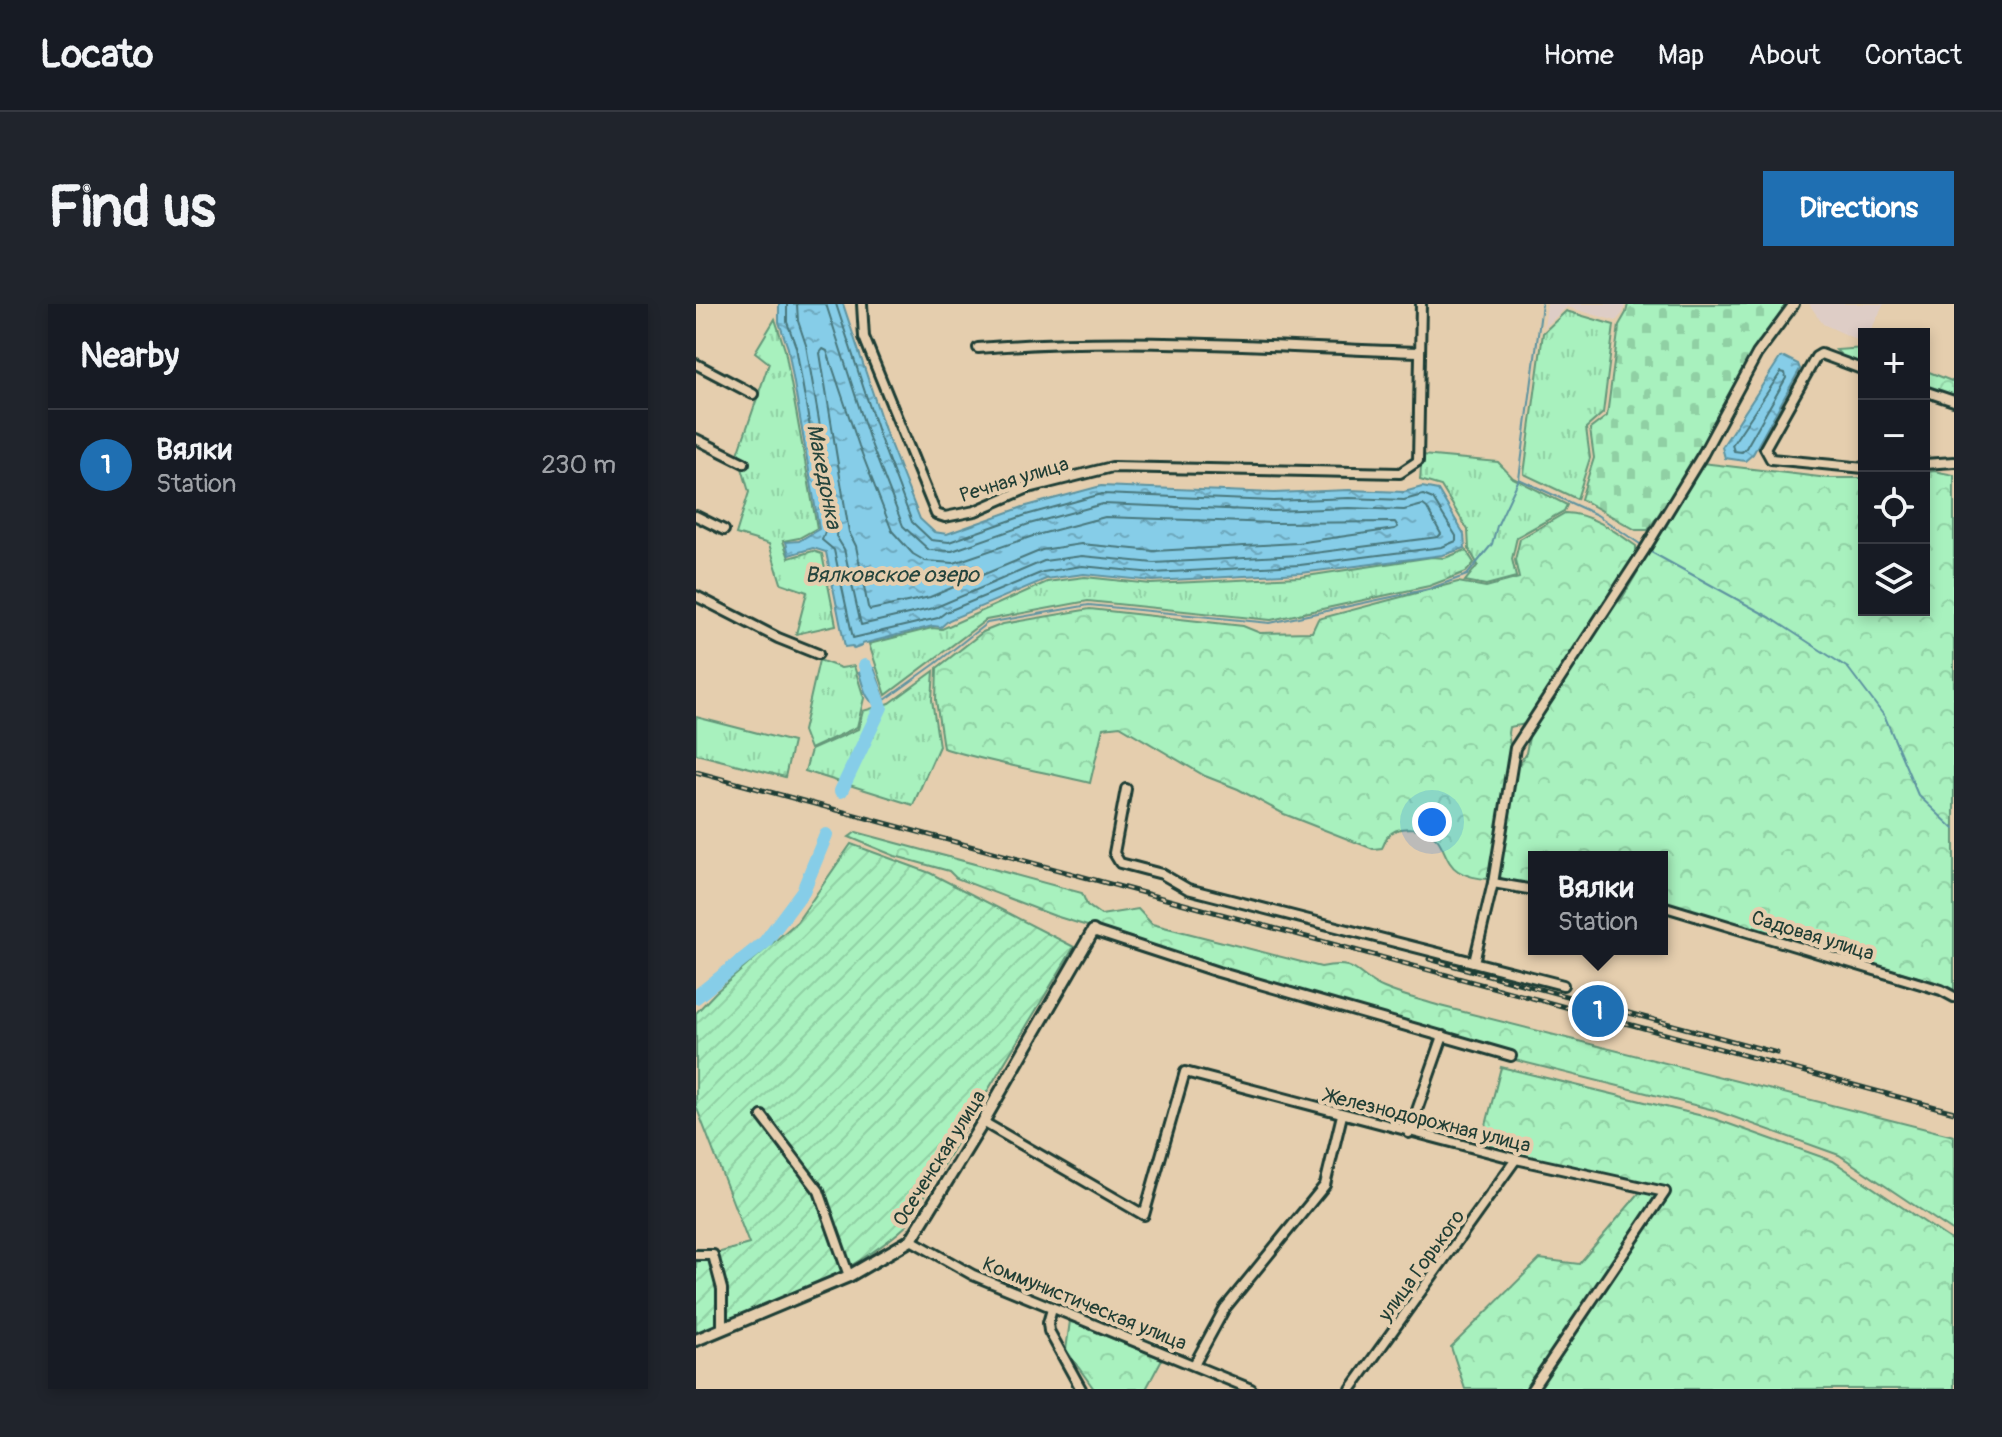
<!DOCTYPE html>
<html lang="en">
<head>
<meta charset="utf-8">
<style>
  :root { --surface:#171b24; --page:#20242c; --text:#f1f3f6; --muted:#9ea1a6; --line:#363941; --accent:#1f6fb2 }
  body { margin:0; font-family:Pangolin,sans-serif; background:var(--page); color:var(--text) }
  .controls { position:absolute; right:24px; top:24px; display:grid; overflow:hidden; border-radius:0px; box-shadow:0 4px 12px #0003 }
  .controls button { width:72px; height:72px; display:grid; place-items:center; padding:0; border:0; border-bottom:2px solid var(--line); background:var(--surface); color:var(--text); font:40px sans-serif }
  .you { position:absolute; left:736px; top:518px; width:28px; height:28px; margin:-20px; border:6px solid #fff; border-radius:50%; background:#1a73e8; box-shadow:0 0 0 12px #1a73e833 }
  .badge { display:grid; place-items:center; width:52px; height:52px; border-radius:50%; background:var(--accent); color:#fff; font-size:26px; font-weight:700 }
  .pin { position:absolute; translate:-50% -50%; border:4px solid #fff; box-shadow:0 2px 8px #0006 }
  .popup { position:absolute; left:832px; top:547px; width:140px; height:104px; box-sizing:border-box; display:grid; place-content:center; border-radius:0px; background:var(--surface); filter:drop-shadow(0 2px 6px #0005); font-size:26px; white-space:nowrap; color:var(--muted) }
  .popup b { font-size:30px; color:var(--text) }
  .popup::after { content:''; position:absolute; left:50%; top:100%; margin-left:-16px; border:16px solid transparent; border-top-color:var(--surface) }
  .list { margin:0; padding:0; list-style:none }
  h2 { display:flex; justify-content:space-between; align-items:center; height:104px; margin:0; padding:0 32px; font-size:34px }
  h2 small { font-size:26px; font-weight:400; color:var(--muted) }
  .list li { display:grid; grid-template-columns:52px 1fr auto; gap:24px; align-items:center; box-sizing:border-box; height:112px; padding:0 32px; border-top:2px solid var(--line) }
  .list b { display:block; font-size:30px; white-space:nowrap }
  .list p { margin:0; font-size:26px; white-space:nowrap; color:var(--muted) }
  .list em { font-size:26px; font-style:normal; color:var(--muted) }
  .icon { flex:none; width:44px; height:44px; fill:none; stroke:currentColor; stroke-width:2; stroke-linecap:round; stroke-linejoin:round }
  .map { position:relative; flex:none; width:1258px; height:1085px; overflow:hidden; border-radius:0px }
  header { display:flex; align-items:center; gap:48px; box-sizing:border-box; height:112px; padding:0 40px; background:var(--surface); border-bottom:2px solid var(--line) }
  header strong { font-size:38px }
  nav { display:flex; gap:44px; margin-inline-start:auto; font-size:28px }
  .intro { display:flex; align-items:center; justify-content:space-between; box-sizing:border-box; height:192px; padding:0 48px }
  h1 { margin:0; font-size:56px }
  .button { padding:20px 36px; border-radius:0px; background:var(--accent); color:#fff; font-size:28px; font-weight:700 }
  main { display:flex; gap:48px; padding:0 48px }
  aside { flex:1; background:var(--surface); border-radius:0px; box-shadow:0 4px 12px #0003 }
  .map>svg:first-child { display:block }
</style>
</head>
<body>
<header>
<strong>Locato</strong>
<nav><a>Home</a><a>Map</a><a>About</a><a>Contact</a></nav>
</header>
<div class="intro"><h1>Find us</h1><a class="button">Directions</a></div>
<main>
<aside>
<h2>Nearby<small></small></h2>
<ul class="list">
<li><span class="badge">1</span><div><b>Вялки</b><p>Station</p></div><em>230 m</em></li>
</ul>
</aside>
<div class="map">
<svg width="1258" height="1085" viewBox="0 0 1258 1085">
  <defs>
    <pattern id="grass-tufts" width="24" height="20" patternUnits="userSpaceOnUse" patternTransform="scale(2)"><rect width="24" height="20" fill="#a8f1be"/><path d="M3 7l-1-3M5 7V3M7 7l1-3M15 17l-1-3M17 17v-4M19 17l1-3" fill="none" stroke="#90d0a4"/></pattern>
    <pattern id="forest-crowns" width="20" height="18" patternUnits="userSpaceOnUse" patternTransform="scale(2)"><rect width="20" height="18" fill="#a8f1be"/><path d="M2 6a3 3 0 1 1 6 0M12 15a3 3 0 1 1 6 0" fill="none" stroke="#90d0a4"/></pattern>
    <pattern id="cemetery-stones" width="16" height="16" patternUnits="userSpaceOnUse" patternTransform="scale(2)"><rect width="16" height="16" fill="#a8f1be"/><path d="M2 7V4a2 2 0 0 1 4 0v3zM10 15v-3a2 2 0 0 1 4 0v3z" fill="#90d0a4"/></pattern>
    <pattern id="garden-furrows" width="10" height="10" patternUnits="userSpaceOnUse" patternTransform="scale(2)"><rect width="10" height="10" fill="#a8f1be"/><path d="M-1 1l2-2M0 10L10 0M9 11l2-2" fill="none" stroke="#90d0a4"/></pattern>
    <pattern id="water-ripples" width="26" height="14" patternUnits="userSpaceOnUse" patternTransform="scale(2)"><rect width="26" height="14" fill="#86cde8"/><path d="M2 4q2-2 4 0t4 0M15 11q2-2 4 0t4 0" fill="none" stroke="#6da8bd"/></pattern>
  </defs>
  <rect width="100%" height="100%" fill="#e5ceae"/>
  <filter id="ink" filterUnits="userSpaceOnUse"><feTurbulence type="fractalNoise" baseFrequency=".0125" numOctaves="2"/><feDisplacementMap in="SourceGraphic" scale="16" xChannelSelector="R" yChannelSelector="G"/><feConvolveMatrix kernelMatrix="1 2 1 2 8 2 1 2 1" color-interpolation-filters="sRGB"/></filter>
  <g filter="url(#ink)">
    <g fill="#decdc6">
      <path d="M851 0H929L927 9 920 17 871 3 848 24Z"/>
      <path d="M1113 0H1188L1173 30H1168V39L1127 20Z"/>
    </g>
    <g fill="url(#grass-tufts)" stroke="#649779" stroke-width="2">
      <path d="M870 7 918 21 907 109 890 124 894 154 881 195 828 170 847 29Z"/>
      <path d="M79 15 89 46 121 224 103 234 87 237 93 254 117 247 126 250 140 321 100 330 111 288 85 279 73 240 40 230 53 188 42 150 73 59 59 48Z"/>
      <path d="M726 151 802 158 817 174 871 201 868 207 821 233 816 255 820 273 790 281 769 277 782 261 773 245 772 226 745 182 724 176Z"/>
      <path d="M770 246 778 259 770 268 733 282 575 316 392 297 290 316 190 391 173 340 236 324 246 325 351 278 389 273 455 280 604 273 736 253 749 254Z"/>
      <path d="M123 356 145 364 158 362 168 394 161 423 114 445 107 427Z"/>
      <path d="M238 367 236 396 243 442 217 501 109 467 115 446 162 425 167 407 194 399Z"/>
      <path d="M0 413 97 438 89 473 0 450Z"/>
    </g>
    <g fill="url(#forest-crowns)" stroke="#649779" stroke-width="2">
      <path d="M1168 44V62L1150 56 1140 46Z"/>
      <path d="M1228 66 1258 78V94L1228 83Z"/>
      <path d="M1006 159 1132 174H1168V306H1228V169L1238 167 1258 171V686L1242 679 966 598V553H838V582L811 577 802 572 821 463 830 449 834 428 915 301 925 296Z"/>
      <path d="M869 209C894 209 920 228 940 242V254L830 420 813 423 812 429 815 447 792 575C783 575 770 572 762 567 751 560 749 546 742 536 732 523 702 519 691 533 689 537 688 541 686 544L677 545 588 510 542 485 509 472 424 422 407 424 394 479C345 467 295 459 247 444L240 396 241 364 287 328 307 320 394 305 547 322 564 329 616 328 622 315 762 278 790 283 823 274 819 256 824 235Z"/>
      <path d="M160 528 386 589 391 601 405 611 442 605 456 620 625 663C663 655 659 672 688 684 706 692 726 696 744 702L1258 832V928L1143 851 1018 806 743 737 563 675 359 612 260 574 253 567 199 552 153 533Z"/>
      <path d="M805 763 1019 815 1137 857 1258 938V1085H769L755 1043 844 955 883 960 950 881 785 841Z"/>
      <path d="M374 1017 466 1055 450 1085H398L370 1046Z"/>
    </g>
    <path fill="url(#cemetery-stones)" stroke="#649779" stroke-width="2" d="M932 0H1090L1053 54 995 162 952 226H940L885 195 898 154 894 125 911 112 923 21 930 9Z"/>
    <path fill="url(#garden-furrows)" stroke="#649779" stroke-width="2" d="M155 540 234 569 378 643 211 921C152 975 73 1000 0 1031V955L53 940 0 802V709L20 688 101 618Z"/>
    <g fill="url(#water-ripples)" stroke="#5d93a0" stroke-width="2">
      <path d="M83 0H147L191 132 224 215 238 228 251 230 327 203 405 182 578 189 653 186 708 188 726 183 742 186 768 230 769 244 747 251 605 269 457 277 388 270 350 275 253 316 245 323 237 322 166 340V342L158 345 156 342 149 343 130 248 117 244 93 251 90 238 103 237 123 225 92 44 83 18Z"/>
      <path d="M1088 53 1102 60 1104 65 1057 150 1049 157 1029 154 1026 143 1084 54Z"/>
      <path d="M172 360 174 365 178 364 189 396 185 403C169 398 168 384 163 369L167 367 165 363Z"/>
    </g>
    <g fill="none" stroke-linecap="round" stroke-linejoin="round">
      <g stroke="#48777c" stroke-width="2">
        <path d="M91 0V18L100 43 131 222 126 236 138 246 157 334 242 314 250 308 347 268 386 262 457 269 604 261 746 243 760 237V232L737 195 727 191 708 196 653 194 578 197 406 190 330 211 253 238 235 236 216 218 184 134 140 0"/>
        <path d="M101 0 102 17 110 41 141 221 140 232 148 245 165 321 238 304 348 257 386 252 458 259 603 251 742 233 745 230 731 204 727 201 708 206 653 204 578 207 407 200 333 220 256 247 233 246 207 222 174 137 130 0"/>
        <path d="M127 45 131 47 163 142 196 227 217 250 229 257 258 259 337 232 409 213 578 219 699 218 702 223 699 225 601 239 458 247 385 240 346 246 234 293 174 306 172 303 160 242 153 228 124 49Z"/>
        <path d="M1085 68 1089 69 1090 74 1050 144 1046 148 1038 147 1036 141Z"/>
      </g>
      <g stroke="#5d93a0" stroke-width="2">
        <path d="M823 175 901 211 944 240"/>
        <path d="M955 248 1075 314 1152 364 1189 413 1222 491 1258 525"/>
        <path d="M189 396 239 360 291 319 393 301 574 319 733 285 771 271 796 240 801 222 823 175 846 0"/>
      </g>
      <g stroke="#86cde8" stroke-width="14">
        <path d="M145 487 185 403 169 362"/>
        <path d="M0 693 69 638 107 587 130 531"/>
      </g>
      <g stroke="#1f3d34" stroke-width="14">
        <g id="minor">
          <path d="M166 0 168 33 240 210 249 213 279 207 332 184 416 163 704 169 722 157 725 0"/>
          <path d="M282 44C428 32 576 43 723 48"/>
          <path d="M0 60 57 90"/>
          <path d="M1168 66 1125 50 1120 53 1069 144 1075 155 1168 164"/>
          <path d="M1228 87 1258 97"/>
          <path d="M0 135 48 159"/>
          <path d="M1228 160 1258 158"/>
          <path d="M0 212 28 226"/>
          <path d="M0 292 82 334 122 350"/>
          <path d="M430 485 418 549 424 559 466 570 492 585 867 681"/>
          <path d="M797 579 838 586"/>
          <path d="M966 602 1245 686 1258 693"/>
          <path d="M397 627 522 668 815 752"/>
          <path d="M778 658 797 579 819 444 949 245 1007 150 1061 50 1098 0"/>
          <path d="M66 812 123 887 153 972"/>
          <path d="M287 818 448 911 489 768 820 855 969 888 836 1085"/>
          <path d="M713 829 747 732"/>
          <path d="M215 936 277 971 555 1085"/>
          <path d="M0 951H17L26 985V1025"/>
          <path d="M356 1005 352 1019 353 1027 385 1085"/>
          <path d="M498 1061 529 1004 629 881 646 811"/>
          <path d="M655 1085 820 855"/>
        </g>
      </g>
      <g stroke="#1f3d34" stroke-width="16">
        <path id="tertiary" d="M0 1036 153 972 215 936 287 818 397 627"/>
      </g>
      <use href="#minor" stroke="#e5ceae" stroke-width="8"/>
      <use href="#tertiary" stroke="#e5ceae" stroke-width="10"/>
      <g stroke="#1f3d34" stroke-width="5">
        <g id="rail">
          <path d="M0 468 1258 808"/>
          <path d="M733 655 1081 749"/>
        </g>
      </g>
      <use href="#rail" stroke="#e5ceae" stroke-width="2" stroke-dasharray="6" stroke-linecap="butt"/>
    </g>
  </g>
  <g text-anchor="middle" stroke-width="8" stroke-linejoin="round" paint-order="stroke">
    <g font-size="20" fill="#1f3d34" stroke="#e5ceae">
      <text transform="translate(318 175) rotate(-17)" y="7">Речная улица</text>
      <text transform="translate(1117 631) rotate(17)" y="7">Садовая улица</text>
      <text transform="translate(732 816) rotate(14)" y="7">Железнодорожная улица</text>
      <text transform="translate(243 854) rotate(-58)" y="7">Осеченская улица</text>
      <text transform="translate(725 961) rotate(-54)" y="7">улица Горького</text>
      <text transform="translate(389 999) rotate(22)" y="7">Коммунистическая улица</text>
    </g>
    <g font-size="22" font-style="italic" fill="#24443d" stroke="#e5ceae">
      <text transform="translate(129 172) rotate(79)" y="8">Македонка</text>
      <text x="196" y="278">Вялковское озеро</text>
    </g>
  </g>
</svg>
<div class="controls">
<button>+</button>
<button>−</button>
<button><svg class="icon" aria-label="locate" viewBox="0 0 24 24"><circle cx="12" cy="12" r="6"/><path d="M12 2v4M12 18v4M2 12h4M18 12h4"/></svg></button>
<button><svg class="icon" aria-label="layers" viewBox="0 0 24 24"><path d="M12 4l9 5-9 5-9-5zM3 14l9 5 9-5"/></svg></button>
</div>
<div class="you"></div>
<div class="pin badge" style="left:902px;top:707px">1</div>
<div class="popup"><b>Вялки</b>Station</div>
</div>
</main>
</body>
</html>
